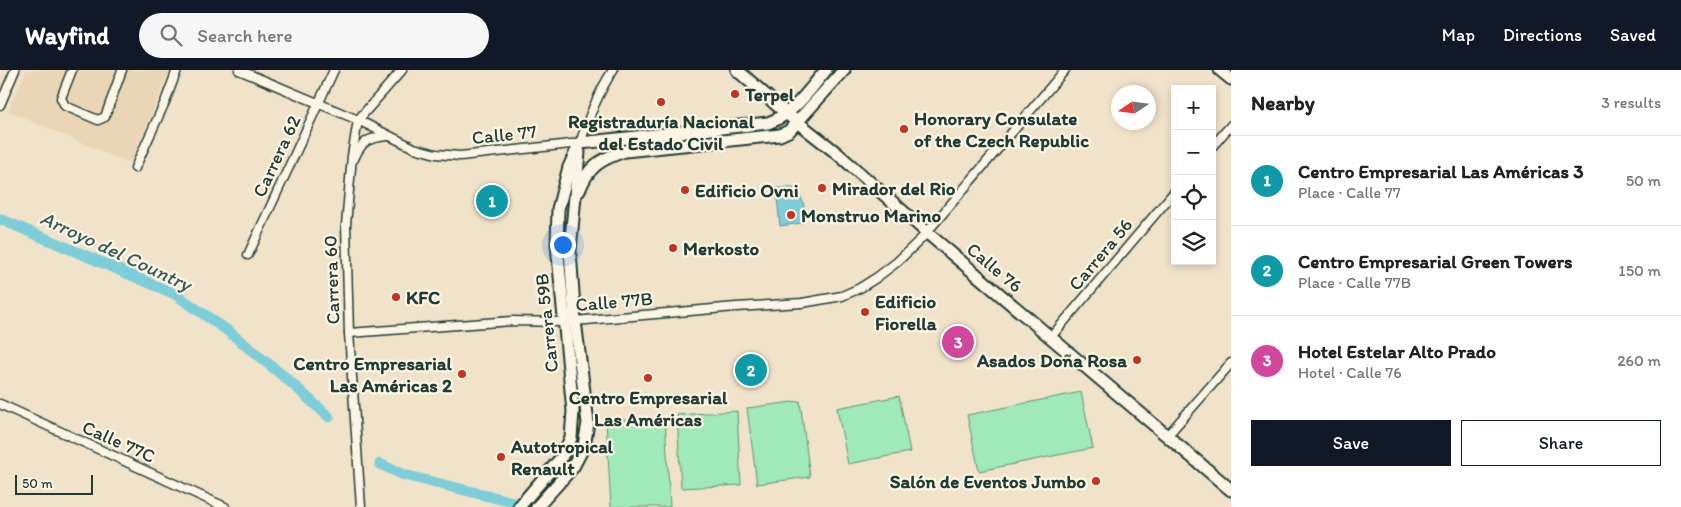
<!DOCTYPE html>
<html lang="en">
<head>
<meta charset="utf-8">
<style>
  :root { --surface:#fff; --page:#f6f6f6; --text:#222; --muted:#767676; --line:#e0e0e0; --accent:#111827 }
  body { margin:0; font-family:Itim,sans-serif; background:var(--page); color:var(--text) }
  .controls { position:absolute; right:15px; top:15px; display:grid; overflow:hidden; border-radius:0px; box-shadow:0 2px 8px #0003 }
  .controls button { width:45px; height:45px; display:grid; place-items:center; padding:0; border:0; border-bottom:1px solid var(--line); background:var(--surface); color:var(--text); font:25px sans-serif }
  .compass { position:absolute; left:1111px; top:15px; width:45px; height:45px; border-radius:50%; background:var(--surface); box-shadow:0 2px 8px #0003; rotate:257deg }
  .scale { position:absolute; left:15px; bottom:12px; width:78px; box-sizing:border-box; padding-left:5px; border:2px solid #1f3d34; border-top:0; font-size:14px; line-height:18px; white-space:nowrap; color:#1f3d34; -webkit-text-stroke:4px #fcf5e5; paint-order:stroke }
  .you { position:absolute; left:562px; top:174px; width:18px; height:18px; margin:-12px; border:4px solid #fff; border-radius:50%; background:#1a73e8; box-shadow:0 0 0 8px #1a73e833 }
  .badge { display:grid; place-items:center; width:32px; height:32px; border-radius:50%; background:var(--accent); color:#fff; font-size:16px; font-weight:700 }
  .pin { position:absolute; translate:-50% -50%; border:2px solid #fff; box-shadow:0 1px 5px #0006 }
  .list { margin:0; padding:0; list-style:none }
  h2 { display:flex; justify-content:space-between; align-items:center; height:65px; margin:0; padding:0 20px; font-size:21px }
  h2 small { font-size:16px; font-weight:400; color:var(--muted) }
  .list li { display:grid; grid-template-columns:32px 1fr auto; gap:15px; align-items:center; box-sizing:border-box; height:90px; padding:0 20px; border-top:1px solid var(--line) }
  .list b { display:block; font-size:19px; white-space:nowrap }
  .list p { margin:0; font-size:16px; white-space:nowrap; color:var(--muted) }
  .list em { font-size:16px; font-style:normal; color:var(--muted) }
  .actions { display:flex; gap:10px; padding:15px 20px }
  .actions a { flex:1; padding:11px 0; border:1px solid var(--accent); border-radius:0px; text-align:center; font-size:18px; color:var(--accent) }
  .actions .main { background:var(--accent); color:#fff }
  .icon { flex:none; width:28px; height:28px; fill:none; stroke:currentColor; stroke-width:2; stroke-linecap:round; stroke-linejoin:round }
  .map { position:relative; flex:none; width:1231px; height:437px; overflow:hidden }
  header { display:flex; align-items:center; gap:30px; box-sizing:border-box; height:70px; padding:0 25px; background:var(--accent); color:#fff }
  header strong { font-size:24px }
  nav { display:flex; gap:28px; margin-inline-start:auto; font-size:18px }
  .search { width:350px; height:45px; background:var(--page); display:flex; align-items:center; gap:12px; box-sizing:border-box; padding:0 18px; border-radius:28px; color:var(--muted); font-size:19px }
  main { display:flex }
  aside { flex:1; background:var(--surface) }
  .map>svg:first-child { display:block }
</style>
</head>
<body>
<header>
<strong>Wayfind</strong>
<div class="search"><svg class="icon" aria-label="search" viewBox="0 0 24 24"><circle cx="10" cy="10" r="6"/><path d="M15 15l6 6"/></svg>Search here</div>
<nav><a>Map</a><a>Directions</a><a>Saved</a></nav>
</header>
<main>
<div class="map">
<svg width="1231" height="437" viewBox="0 0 1231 437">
  <rect width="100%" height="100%" fill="#f1e3ca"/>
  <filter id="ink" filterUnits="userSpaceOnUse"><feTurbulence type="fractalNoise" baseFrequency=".02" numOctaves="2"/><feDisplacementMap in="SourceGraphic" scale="10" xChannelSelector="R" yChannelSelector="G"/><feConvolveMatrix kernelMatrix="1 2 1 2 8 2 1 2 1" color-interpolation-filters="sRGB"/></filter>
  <g filter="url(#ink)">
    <path fill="#ead6b7" d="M26 0H170L132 90 123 91 8 41Z"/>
    <g fill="#a0e9b8" stroke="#609376">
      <path d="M1081 322 1093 378 979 401 967 345Z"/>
      <path d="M899 326 910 382 848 394 837 338Z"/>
      <path d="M800 331 810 407 757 414 747 338Z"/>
      <path d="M737 341 741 415 681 418 677 345Z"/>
      <path d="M665 348 670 437H611L606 351Z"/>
    </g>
    <path fill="#7eced9" stroke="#589497" d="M793 118C806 131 805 136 802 153L780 156 776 118Z"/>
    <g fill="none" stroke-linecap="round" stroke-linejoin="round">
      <g stroke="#7eced9" stroke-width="11">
        <path d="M0 149 175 224 228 261 287 309 329 347"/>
        <path d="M380 394 404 405 533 437"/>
      </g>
      <g stroke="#1f3d34" stroke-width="11">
        <g id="street">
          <path d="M72 0 61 28 65 36 98 50 105 47 122 0"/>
          <path d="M239 0 358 50 414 78 436 84 460 86 580 73C589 47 598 23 613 0"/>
          <path d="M0 35 15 0"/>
          <path d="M1212 77 1231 55"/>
          <path d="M354 89C362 70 369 68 388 66"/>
          <path d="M135 98 165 32 177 0"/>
          <path d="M248 185 334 0"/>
          <path d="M349 263 512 251 563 252 736 237 802 233 842 226 860 218 876 208 897 192 922 168 1065 0"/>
          <path d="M1051 267 1175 121"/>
          <path d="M0 334 225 437"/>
          <path d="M1167 366 1231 293"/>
          <path d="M361 437 349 263 346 155 352 86 358 50 402 0"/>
        </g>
      </g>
      <g stroke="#1f3d34" stroke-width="15">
        <g id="secondary">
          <path d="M737 0 787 44 838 84 932 167 1231 420"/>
          <path d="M1220 0 1231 9"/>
          <path d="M580 73 768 53C793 45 810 19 826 0"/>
          <path d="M579 121C588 96 601 89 625 81L780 65 789 61 844 0"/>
          <path d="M519 437 561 388 571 368 573 341 557 175 558 139 569 97 580 73"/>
          <path d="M537 437 573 397 584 376 588 353 575 251 570 181 579 82"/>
        </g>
      </g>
      <use href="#street" stroke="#fcf5e5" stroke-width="8"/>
      <use href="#secondary" stroke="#fcf5e5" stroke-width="11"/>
    </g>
  </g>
  <g fill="#c8321e" stroke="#fcf5e5" stroke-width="2">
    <circle cx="735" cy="24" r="5"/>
    <circle cx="661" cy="32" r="5"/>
    <circle cx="904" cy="59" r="5"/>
    <circle cx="822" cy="118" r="5"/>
    <circle cx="685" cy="120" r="5"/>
    <circle cx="791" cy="145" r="5"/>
    <circle cx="673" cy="178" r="5"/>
    <circle cx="396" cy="227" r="5"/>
    <circle cx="865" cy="242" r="5"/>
    <circle cx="1137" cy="290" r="5"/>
    <circle cx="462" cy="304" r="5"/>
    <circle cx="648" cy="308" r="5"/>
    <circle cx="501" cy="387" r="5"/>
    <circle cx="1096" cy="411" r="5"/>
  </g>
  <g text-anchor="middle" stroke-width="4.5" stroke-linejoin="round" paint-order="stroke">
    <g font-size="19" font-weight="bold" fill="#1f3d34" stroke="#fcf5e5" text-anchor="start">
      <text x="745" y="31">Terpel</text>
      <text x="914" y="55">Honorary Consulate<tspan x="914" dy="22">of the Czech Republic</tspan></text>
      <text x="661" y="58" text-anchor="middle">Registraduría Nacional<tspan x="661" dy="22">del Estado Civil</tspan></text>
      <text x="832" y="125">Mirador del Rio</text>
      <text x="695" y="127">Edificio Ovni</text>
      <text x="801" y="152">Monstruo Marino</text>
      <text x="683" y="185">Merkosto</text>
      <text x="406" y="234">KFC</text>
      <text x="875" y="238">Edificio<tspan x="875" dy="22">Fiorella</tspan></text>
      <text x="1127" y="297" text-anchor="end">Asados Doña Rosa</text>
      <text x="452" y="300" text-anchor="end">Centro Empresarial<tspan x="452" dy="22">Las Américas 2</tspan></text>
      <text x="648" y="334" text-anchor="middle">Centro Empresarial<tspan x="648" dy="22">Las Américas</tspan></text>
      <text x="511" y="383">Autotropical<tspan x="511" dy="22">Renault</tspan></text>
      <text x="1086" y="418" text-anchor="end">Salón de Eventos Jumbo</text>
    </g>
    <g font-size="19" fill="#1f3d34" stroke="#fcf5e5">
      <text transform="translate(504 64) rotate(-6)" y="7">Calle 77</text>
      <text transform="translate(276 86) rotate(-65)" y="7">Carrera 62</text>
      <text transform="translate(1100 184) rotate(-50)" y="7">Carrera 56</text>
      <text transform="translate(995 197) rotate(40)" y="7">Calle 76</text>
      <text transform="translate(331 210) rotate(-92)" y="7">Carrera 60</text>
      <text transform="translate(614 231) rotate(-5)" y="7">Calle 77B</text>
      <text transform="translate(546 253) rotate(-96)" y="7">Carrera 59B</text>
      <text transform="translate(119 371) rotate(24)" y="7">Calle 77C</text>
    </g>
    <g font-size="20" font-style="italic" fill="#325a55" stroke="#fcf5e5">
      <text transform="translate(116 181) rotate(25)" y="7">Arroyo del Country</text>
    </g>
  </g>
</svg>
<div class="controls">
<button>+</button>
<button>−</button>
<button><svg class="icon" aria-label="locate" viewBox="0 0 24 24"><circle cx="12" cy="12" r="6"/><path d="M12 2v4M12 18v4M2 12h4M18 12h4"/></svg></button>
<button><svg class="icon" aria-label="layers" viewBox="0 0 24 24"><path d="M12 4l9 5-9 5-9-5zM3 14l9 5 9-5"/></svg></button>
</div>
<svg class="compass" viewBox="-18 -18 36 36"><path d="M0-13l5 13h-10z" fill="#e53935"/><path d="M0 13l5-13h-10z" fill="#767676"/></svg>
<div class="scale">50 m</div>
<div class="you"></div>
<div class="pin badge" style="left:492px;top:131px;background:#0f9aa8">1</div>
<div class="pin badge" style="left:751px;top:300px;background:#0f9aa8">2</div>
<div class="pin badge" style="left:958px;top:272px;background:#d1479c">3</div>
</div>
<aside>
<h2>Nearby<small>3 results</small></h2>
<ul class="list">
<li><span class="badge" style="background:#0f9aa8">1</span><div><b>Centro Empresarial Las Américas 3</b><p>Place · Calle 77</p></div><em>50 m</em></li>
<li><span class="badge" style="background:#0f9aa8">2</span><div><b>Centro Empresarial Green Towers</b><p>Place · Calle 77B</p></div><em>150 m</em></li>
<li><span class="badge" style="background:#d1479c">3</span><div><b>Hotel Estelar Alto Prado</b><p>Hotel · Calle 76</p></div><em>260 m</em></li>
</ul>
<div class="actions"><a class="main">Save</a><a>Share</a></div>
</aside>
</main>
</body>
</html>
